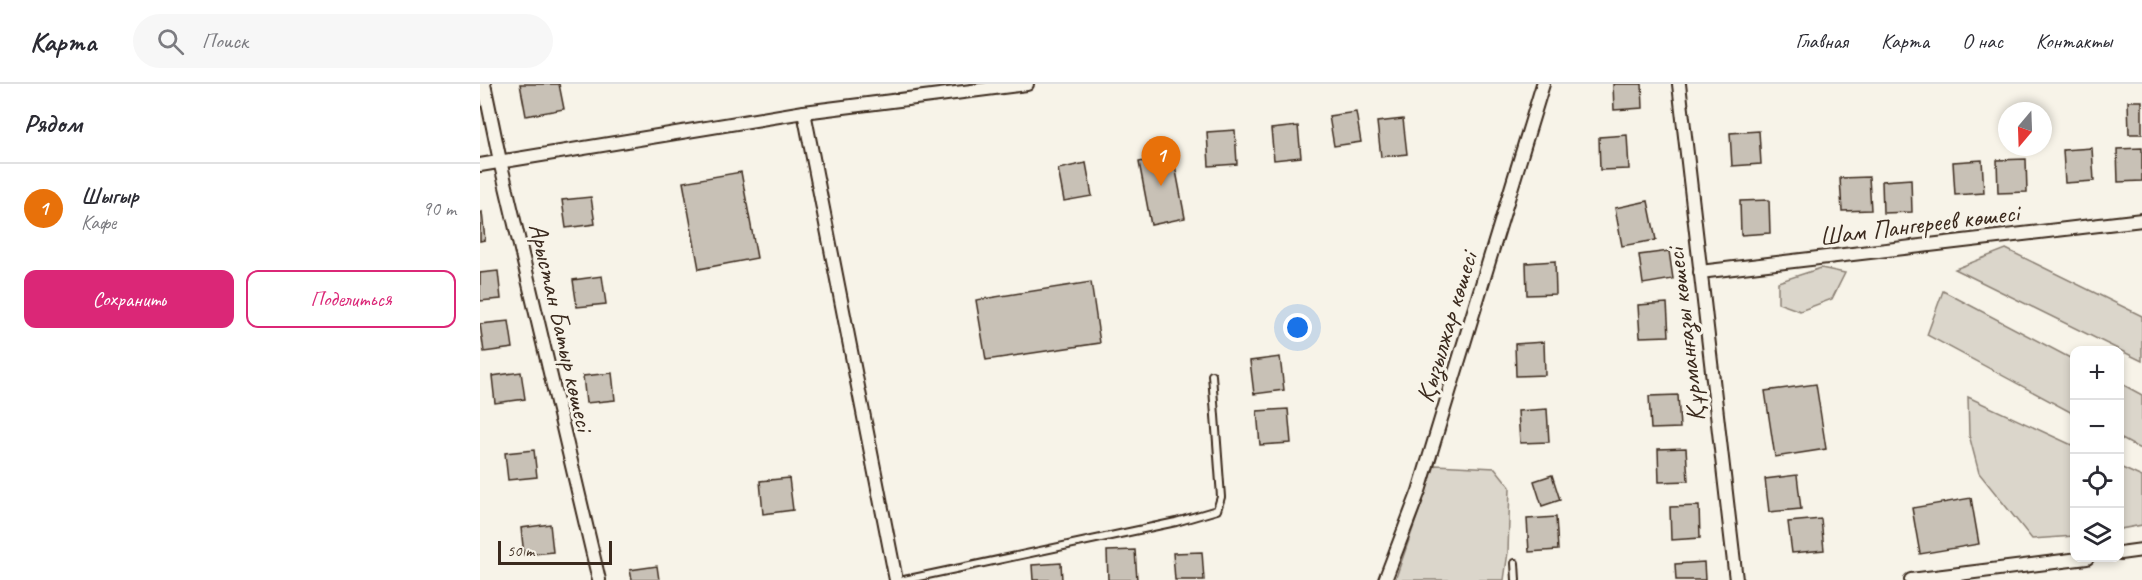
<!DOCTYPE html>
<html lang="ru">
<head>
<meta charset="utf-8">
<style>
  :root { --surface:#fff; --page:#f7f7f7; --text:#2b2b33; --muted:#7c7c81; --line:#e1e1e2; --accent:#db2777 }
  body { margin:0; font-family:Caveat,sans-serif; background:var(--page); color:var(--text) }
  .controls { position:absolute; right:18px; bottom:18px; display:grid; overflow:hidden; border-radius:12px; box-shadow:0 3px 9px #0003 }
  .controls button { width:54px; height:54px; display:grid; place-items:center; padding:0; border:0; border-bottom:2px solid var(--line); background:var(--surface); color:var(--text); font:30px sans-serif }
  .compass { position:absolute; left:1518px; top:18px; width:54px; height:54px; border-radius:50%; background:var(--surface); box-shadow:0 3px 9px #0003; rotate:199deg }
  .scale { position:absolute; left:18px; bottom:15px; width:114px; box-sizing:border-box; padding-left:6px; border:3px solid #3b2a1e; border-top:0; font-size:16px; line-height:21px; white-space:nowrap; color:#3b2a1e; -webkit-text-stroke:4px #f7f3e8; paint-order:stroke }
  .you { position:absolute; left:818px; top:244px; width:21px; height:21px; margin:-15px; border:4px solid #fff; border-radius:50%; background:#1a73e8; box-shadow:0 0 0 9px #1a73e833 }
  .badge { display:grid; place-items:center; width:39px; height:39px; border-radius:50%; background:var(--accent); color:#fff; font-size:20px; font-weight:700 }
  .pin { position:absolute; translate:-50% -50px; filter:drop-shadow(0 2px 3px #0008) }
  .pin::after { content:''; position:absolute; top:32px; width:21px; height:18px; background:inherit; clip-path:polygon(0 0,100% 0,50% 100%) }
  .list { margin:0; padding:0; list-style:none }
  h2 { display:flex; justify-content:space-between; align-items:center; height:78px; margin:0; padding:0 24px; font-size:26px }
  h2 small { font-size:20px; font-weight:400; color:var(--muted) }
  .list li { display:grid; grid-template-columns:39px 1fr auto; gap:18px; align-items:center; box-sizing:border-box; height:90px; padding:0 24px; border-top:2px solid var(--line) }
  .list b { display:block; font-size:22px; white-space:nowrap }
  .list p { margin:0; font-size:20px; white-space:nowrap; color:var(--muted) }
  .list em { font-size:20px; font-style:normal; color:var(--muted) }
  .actions { display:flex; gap:12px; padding:18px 24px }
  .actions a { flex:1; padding:14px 0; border:2px solid var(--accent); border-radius:12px; text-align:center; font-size:21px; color:var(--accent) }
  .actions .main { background:var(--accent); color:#fff }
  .icon { flex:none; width:33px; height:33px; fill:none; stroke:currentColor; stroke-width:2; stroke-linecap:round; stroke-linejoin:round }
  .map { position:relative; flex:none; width:1662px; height:496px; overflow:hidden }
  header { display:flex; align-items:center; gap:36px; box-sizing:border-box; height:84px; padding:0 30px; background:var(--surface); border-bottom:2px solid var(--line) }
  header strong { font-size:28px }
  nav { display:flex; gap:33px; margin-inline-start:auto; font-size:21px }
  .search { width:420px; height:54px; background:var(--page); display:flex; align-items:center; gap:15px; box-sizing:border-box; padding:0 21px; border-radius:33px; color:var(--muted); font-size:22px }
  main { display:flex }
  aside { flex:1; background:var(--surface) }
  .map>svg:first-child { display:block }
</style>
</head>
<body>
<header>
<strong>Карта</strong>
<div class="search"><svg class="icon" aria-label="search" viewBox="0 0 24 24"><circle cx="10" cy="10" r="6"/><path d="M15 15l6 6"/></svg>Поиск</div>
<nav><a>Главная</a><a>Карта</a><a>О нас</a><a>Контакты</a></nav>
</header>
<main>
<aside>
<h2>Рядом<small></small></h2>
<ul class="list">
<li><span class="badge" style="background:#e8710a">1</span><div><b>Шыгыр</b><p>Кафе</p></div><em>90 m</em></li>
</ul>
<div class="actions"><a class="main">Сохранить</a><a>Поделиться</a></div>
</aside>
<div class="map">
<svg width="1662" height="496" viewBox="0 0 1662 496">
  <rect width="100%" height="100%" fill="#f7f3e8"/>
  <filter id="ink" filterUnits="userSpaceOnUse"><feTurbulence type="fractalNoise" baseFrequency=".0167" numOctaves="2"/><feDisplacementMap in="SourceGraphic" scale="12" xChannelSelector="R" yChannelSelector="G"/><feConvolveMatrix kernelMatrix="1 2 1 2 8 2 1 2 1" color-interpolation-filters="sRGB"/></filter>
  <g filter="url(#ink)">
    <g fill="#dbd6cb" stroke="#8b8074" stroke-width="1.5">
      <path d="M1526 165 1662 232V277L1475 185Z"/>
      <path d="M1341 184 1365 189 1352 215 1320 227 1298 219V198Z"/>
      <path d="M1463 207 1594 276V330L1447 251Z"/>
      <path d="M1640 299 1662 311V366L1640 354Z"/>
      <path d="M1488 313 1594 362V452L1552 455 1499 389 1489 351Z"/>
      <path d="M955 381 1015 384 1030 403 1028 468 1024 496H915Z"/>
      <path d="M1640 383 1662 393V441L1640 445Z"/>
    </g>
    <g fill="#c8c1b6" stroke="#3b2a1e" stroke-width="1.5">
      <path d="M40 0H79L84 25 46 32Z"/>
      <path d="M1133 0H1162L1163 24 1134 26Z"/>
      <path d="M1648 17H1662V50H1649Z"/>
      <path d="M876 28 881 58 854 62 849 32Z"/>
      <path d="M923 35 927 70 901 73 897 38Z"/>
      <path d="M818 42 821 73 794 76 791 45Z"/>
      <path d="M755 46 757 80 729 82 727 48Z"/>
      <path d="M1279 47 1281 80 1252 82 1250 49Z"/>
      <path d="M1147 51 1149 85 1120 86 1119 53Z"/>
      <path d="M1612 64 1614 97 1585 99 1583 66Z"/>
      <path d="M1662 64V97L1638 98 1637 65Z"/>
      <path d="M693 71 705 134 671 141 659 78Z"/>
      <path d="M1546 75 1547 108 1518 109 1517 76Z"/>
      <path d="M1502 76 1504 109 1475 111 1473 78Z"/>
      <path d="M606 79 612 112 584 117 578 85Z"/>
      <path d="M261 88 277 174 219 185 203 98Z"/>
      <path d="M1389 93 1391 126 1362 127 1360 94Z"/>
      <path d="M1431 95 1432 128 1403 129 1402 97Z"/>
      <path d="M111 113 115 140 86 144 82 116Z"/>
      <path d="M1289 116 1290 149 1261 151 1260 117Z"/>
      <path d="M1168 117 1176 156 1142 162 1135 124Z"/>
      <path d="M2 128 5 156 0 157V129Z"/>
      <path d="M1189 167 1193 195 1163 200 1159 171Z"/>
      <path d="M1075 177 1076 210 1047 211 1046 179Z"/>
      <path d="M18 187 21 215 0 217V189Z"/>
      <path d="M122 192 126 220 97 223 93 196Z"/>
      <path d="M611 198 620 259 506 276 496 216Z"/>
      <path d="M1187 219 1189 252 1160 253 1158 221Z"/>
      <path d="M29 237 33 264 4 268 0 240Z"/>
      <path d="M1064 258 1065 291 1036 292 1035 260Z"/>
      <path d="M800 273 804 306 774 310 770 277Z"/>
      <path d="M41 288 45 315 15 319 12 292Z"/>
      <path d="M132 289 135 316 106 319 103 292Z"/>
      <path d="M1336 300 1346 365 1295 373 1285 307Z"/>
      <path d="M1198 311 1200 344 1171 345 1169 312Z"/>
      <path d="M808 325 811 359 780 361 777 327Z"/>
      <path d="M1067 325 1069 358 1040 359 1038 327Z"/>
      <path d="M1206 364 1208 397 1179 398 1178 365Z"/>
      <path d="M54 366 57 393 28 396 25 369Z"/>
      <path d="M1072 391 1080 416 1062 422 1054 397Z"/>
      <path d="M1317 391 1321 425 1289 428 1285 395Z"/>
      <path d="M309 394 313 426 283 430 280 397Z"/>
      <path d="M1491 414 1499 460 1440 470 1432 424Z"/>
      <path d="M1219 422 1220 454 1191 456 1190 423Z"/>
      <path d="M1076 433 1078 466 1049 468 1047 435Z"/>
      <path d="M1341 435 1344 466 1312 469 1308 438Z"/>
      <path d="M70 440 73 468 44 471 41 444Z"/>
      <path d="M655 466 657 496H628L627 467Z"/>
      <path d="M722 468 724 496H695L693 469Z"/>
      <path d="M1224 478 1225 496H1196L1195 480Z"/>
      <path d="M581 479 582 496H553L552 481Z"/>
      <path d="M177 482 179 496H152L150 486Z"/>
    </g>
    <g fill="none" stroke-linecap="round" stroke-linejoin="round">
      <g stroke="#3b2a1e" stroke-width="10">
        <g id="lane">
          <path d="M1035 479 1036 496"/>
          <path d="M424 496 696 438 737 426 741 413 732 291"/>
        </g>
      </g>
      <g stroke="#3b2a1e" stroke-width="16">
        <g id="street">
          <path d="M4 0 20 77 119 496"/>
          <path d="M1199 0 1256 496"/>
          <path d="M324 28 416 496"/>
          <path d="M0 81 324 28 547 0"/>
          <path d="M1220 188 1662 136"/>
          <path d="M1640 469 1662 466"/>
          <path d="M905 496 939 407 1063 0"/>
          <path d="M1431 496 1607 474"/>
        </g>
      </g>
      <use href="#lane" stroke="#f7f3e8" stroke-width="6"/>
      <use href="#street" stroke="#f7f3e8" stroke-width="12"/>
    </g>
  </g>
  <g text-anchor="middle" stroke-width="6" stroke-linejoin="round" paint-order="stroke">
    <g font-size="26" fill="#3b2a1e" stroke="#f7f3e8">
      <text transform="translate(1439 140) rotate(-7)" y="9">Шам Пангереев көшесі</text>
      <text transform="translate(82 243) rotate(77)" y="9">Арыстан Батыр көшесі</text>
      <text transform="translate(966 243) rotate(-73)" y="9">Қызылжар көшесі</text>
      <text transform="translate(1205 251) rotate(-97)" y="9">Құрманғазы көшесі</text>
    </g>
  </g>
</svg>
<div class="controls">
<button>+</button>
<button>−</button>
<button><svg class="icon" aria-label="locate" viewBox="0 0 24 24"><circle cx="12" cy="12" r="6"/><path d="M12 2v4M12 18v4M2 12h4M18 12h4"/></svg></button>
<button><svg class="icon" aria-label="layers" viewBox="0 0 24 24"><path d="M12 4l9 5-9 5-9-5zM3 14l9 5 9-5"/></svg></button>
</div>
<svg class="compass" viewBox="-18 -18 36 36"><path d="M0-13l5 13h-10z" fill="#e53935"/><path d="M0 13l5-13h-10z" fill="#7c7c81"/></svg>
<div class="scale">50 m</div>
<div class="you"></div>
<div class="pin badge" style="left:681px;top:102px;background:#e8710a">1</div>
</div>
</main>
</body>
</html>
